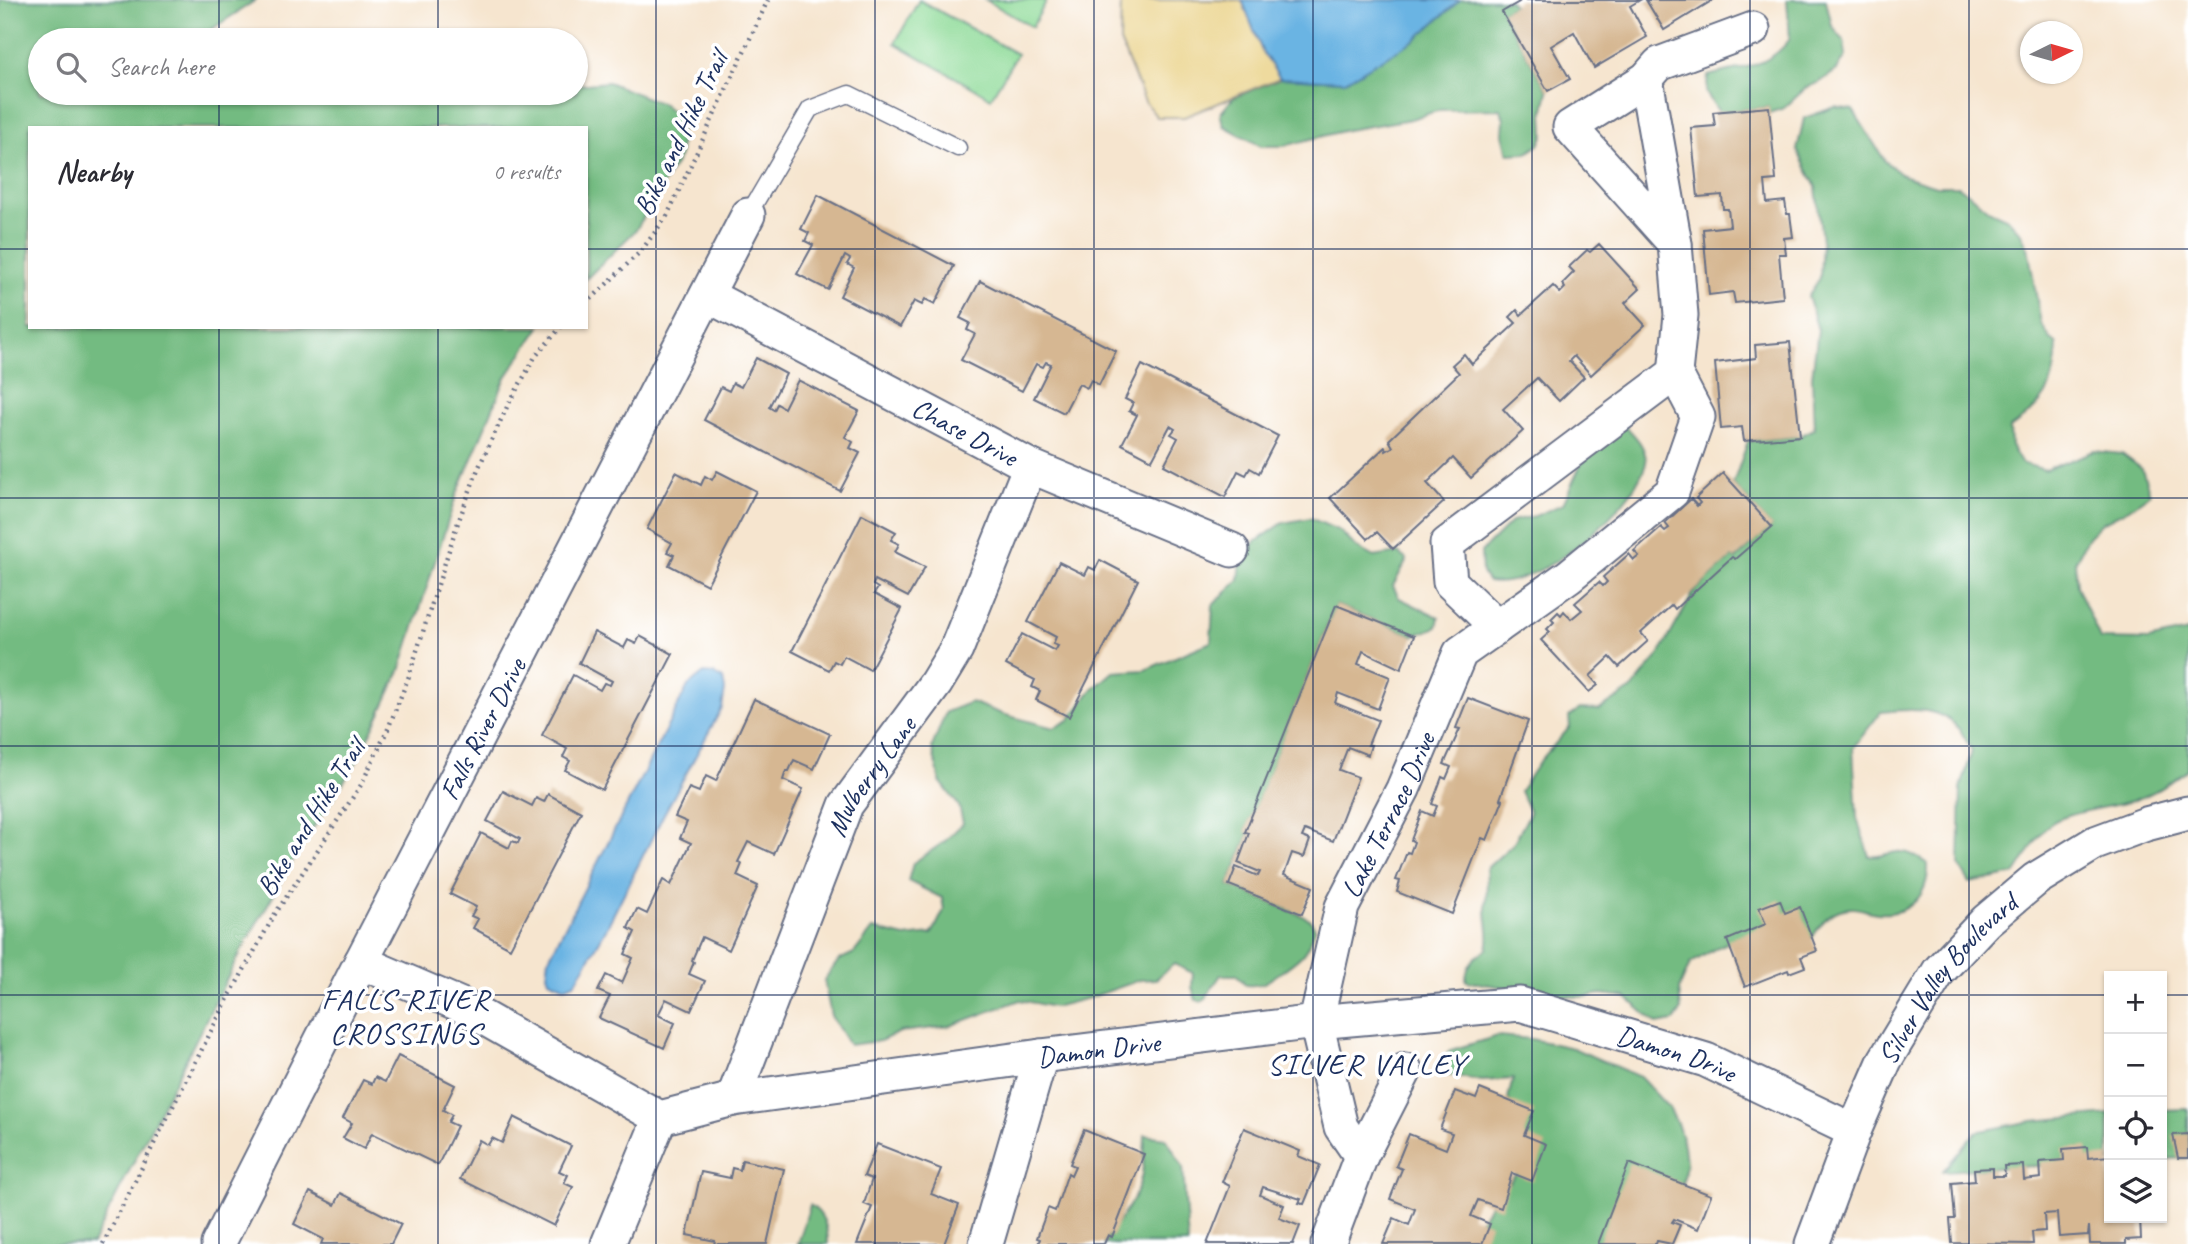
<!DOCTYPE html>
<html lang="en">
<head>
<meta charset="utf-8">
<style>
  :root { --surface:#fff; --page:#f7f7f7; --text:#2b2b33; --muted:#7c7c81; --line:#e1e1e2 }
  body { margin:0; font-family:Caveat,sans-serif; background:var(--page); color:var(--text) }
  .controls { position:absolute; right:21px; bottom:21px; display:grid; overflow:hidden; border-radius:0px; box-shadow:0 2px 5px #0004 }
  .controls button { width:63px; height:63px; display:grid; place-items:center; padding:0; border:0; border-bottom:2px solid var(--line); background:var(--surface); color:var(--text); font:35px sans-serif }
  .compass { position:absolute; left:2020px; top:21px; width:63px; height:63px; border-radius:50%; background:var(--surface); box-shadow:0 2px 5px #0004; rotate:85deg }
  .list { margin:0; padding:0; list-style:none }
  h2 { display:flex; justify-content:space-between; align-items:center; height:91px; margin:0; padding:0 28px; font-size:30px }
  h2 small { font-size:23px; font-weight:400; color:var(--muted) }
  .icon { flex:none; width:38px; height:38px; fill:none; stroke:currentColor; stroke-width:2; stroke-linecap:round; stroke-linejoin:round }
  .map { position:relative; flex:none; width:2188px; height:1244px; overflow:hidden }
  .search { position:absolute; background:var(--surface); box-shadow:0 2px 5px #0004; left:28px; top:28px; width:560px; height:77px; display:flex; align-items:center; gap:18px; box-sizing:border-box; padding:0 24px; border-radius:38px; color:var(--muted); font-size:26px }
  .panel { position:absolute; background:var(--surface); box-shadow:0 2px 5px #0004; left:28px; top:126px; width:560px; height:203px; border-radius:0px }
  .map>svg:first-child { display:block }
</style>
</head>
<body>
<div class="map">
<svg width="2188" height="1244" viewBox="0 0 2188 1244">
  <rect width="100%" height="100%" fill="#fff"/>
  <filter id="ink" filterUnits="userSpaceOnUse"><feTurbulence type="fractalNoise" baseFrequency=".0143" numOctaves="2"/><feDisplacementMap in="SourceGraphic" scale="14" xChannelSelector="R" yChannelSelector="G"/><feConvolveMatrix kernelMatrix="1 2 1 2 8 2 1 2 1" color-interpolation-filters="sRGB"/></filter>
  <filter id="wash" filterUnits="userSpaceOnUse"><feTurbulence type="fractalNoise" baseFrequency=".00686" numOctaves="4" result="noise"/><feDisplacementMap in="SourceGraphic" scale="28" xChannelSelector="R" yChannelSelector="G"/><feGaussianBlur stdDeviation="1.57" result="paint"/><feColorMatrix in="noise" values="0 0 0 0 0 0 0 0 0 0 0 0 0 0 0 0 0 1.4 0 .05"/><feComposite in="paint" operator="in"/></filter>
  <g filter="url(#wash)">
    <rect width="100%" height="100%" fill="#f6e5cf"/>
    <g fill="#8fdb99" stroke="#55857c" stroke-width="2">
      <path d="M919 0 1017 54 991 98 895 43Z"/>
      <path d="M986 0H1047L1032 27Z"/>
    </g>
    <g fill="#73bb81" stroke="#477570" stroke-width="2">
      <path d="M0 0H256L209 31 210 40H40V93H244L266 100 305 93H576V85L608 82 663 104 681 119 680 156 636 230 586 279V128H30V327H540L506 377 456 496 400 671 358 760 302 845 240 953 92 1244H0Z"/>
      <path d="M1460 0H1509L1514 5 1502 12 1548 91 1543 114 1544 134 1539 145 1527 153 1508 154 1503 134 1504 120 1501 109 1440 110 1411 119 1347 130 1284 146H1261L1224 126 1220 114 1233 98 1280 78 1345 81 1416 39Z"/>
      <path d="M1787 0H1826L1832 26 1844 41 1846 56 1837 70 1820 82 1807 87 1784 108 1769 113 1768 107 1719 112 1706 93 1708 76C1742 66 1766 70 1790 39Z"/>
      <path d="M1835 107 1853 110 1885 161 1902 175 1936 186H1959L1990 211 2008 219 2020 232 2028 247 2041 324 2050 338 2057 344C2055 390 2046 402 2010 428L2011 446 2021 463 2045 470 2094 451 2122 454 2142 469 2150 494 2129 509 2102 523 2088 537 2075 562 2077 586 2100 639 2148 640 2188 631V769C2172 782 2151 795 2132 801 2112 807 2062 813 2049 825 2038 834 2024 862 2015 874L1970 883 1959 865 1961 788 1972 751C1968 744 1963 733 1957 727 1938 706 1907 709 1881 712L1853 748 1857 818 1869 856C1880 858 1887 853 1897 852 1909 850 1919 859 1928 864 1929 895 1910 916 1877 913 1862 911 1857 905 1840 910 1825 915 1818 929 1810 941L1743 936 1718 947 1690 964 1679 989 1681 1011 1674 1021 1657 1024 1626 997 1601 994 1584 997 1555 996 1466 981C1466 965 1474 957 1487 949 1491 934 1486 924 1486 909 1486 895 1488 883 1486 869L1514 843 1530 813 1520 791 1540 761 1570 727 1569 717 1580 709 1599 710 1632 689 1659 655 1694 592 1732 557 1736 559 1771 527 1733 484 1748 441 1800 436 1814 429 1812 376 1818 330 1808 296 1820 278 1822 241 1816 187 1797 150 1804 118Z"/>
      <path d="M1622 422C1633 434 1646 445 1646 462 1646 467 1642 473 1640 477 1620 518 1536 591 1488 582L1482 573 1481 552 1512 521 1535 516 1563 504 1581 464Z"/>
      <path d="M1310 518 1340 531 1356 547 1374 557 1398 553 1407 560 1393 586 1399 598 1439 617 1437 627 1414 636 1336 605 1246 831 1249 833 1229 885 1310 919 1315 929C1306 955 1302 957 1281 972 1268 981 1262 987 1246 985L1237 975H1221L1203 1001 1196 1000 1192 987 1193 973 1174 964 1156 979 1140 980 1089 998 1054 1007 1020 1000 950 1026 900 1032 880 1041 849 1045 831 1016 824 980 839 960 854 953 873 929 905 937 932 934 944 910 942 898 908 881 913 863 944 842 963 823 959 806 940 781 932 747 946 712 971 702 1002 714 1054 728 1069 720 1091 691 1113 672 1145 670 1211 642 1213 605 1239 580 1241 560 1247 548 1283 523Z"/>
      <path d="M1498 1036 1531 1039 1573 1048 1640 1077 1669 1108 1677 1123 1684 1145 1686 1162 1682 1192 1598 1244H1466L1488 1208 1521 1168 1520 1121 1508 1098 1513 1079 1482 1081 1444 1074 1440 1061 1451 1050Z"/>
      <path d="M2188 1109V1158L2162 1159V1110Z"/>
      <path d="M2109 1114V1162L1943 1171 1976 1132 2032 1121Z"/>
      <path d="M1145 1135 1166 1138 1183 1167 1188 1244H1104C1110 1230 1121 1219 1129 1206 1144 1184 1144 1161 1145 1135Z"/>
      <path d="M810 1205C824 1213 828 1229 828 1244H798Z"/>
    </g>
    <path fill="#eeda9e" stroke="#84847e" stroke-width="2" d="M1121 0H1242L1262 51 1280 78 1184 117H1157L1145 102 1120 42Z"/>
    <g fill="#6bb4e3" stroke="#4372a0" stroke-width="2">
      <path d="M1242 0H1460L1416 39 1345 81 1280 78 1262 51Z"/>
      <path d="M704 673 714 674 723 679 725 690 722 708 664 814 605 931 576 982 565 987 549 980 547 975 549 958 688 686Z"/>
    </g>
    <g id="blocks">
      <g fill="#d6b792">
        <path d="M1517 0H1640L1630 6 1647 37 1594 68 1574 32 1551 46 1570 79 1548 91 1502 12 1519 2Z"/>
        <path d="M1646 0H1713L1664 30Z"/>
        <path d="M1769 107 1776 180 1765 181 1767 203 1785 201 1787 214H1790L1793 237 1784 238 1786 254H1779L1783 298 1735 303 1733 292 1709 295 1703 229 1730 226 1728 209H1723L1722 195 1698 197 1691 128 1715 126 1713 112Z"/>
        <path d="M818 195 954 266 935 304 925 299 922 305 914 301 900 327 840 296 854 268 847 264 850 259 845 256 828 290 797 274 813 245 805 241 809 233 801 229Z"/>
        <path d="M1599 244 1640 289 1625 303 1645 325 1591 375 1574 356 1569 361 1584 377 1559 401 1537 378 1503 409 1523 431 1471 478 1453 458 1427 483 1444 502 1393 549 1377 532 1368 539 1330 498 1385 447 1386 451 1393 447 1389 440 1459 373 1452 365 1464 354 1472 364 1516 323 1510 317 1517 310 1521 315 1553 286 1560 293 1565 288 1562 284 1574 272 1569 267 1587 250 1590 252Z"/>
        <path d="M980 281 1116 351 1099 385 1091 380 1087 388 1079 384 1064 413 1034 398 1051 364 1046 362 1043 367 1036 364 1022 391 961 360 975 334 967 330 970 323 960 318Z"/>
        <path d="M1790 342 1800 436 1744 441 1742 427 1721 429 1715 363 1756 358 1755 345Z"/>
        <path d="M756 358 786 374 769 407 774 410 777 404 784 408 798 380 859 411 845 437 853 442 850 448 860 453 840 491 704 420 721 387 729 391 733 383 741 387Z"/>
        <path d="M1142 365 1278 436 1259 473 1250 468 1246 475 1238 471 1225 497 1164 465 1178 438 1171 434 1175 429 1170 426 1152 460 1122 444 1137 415 1129 411 1133 403 1125 399Z"/>
        <path d="M717 471 756 491 707 585 669 565 674 555 667 552 672 543 647 529 676 472 701 485 705 476 712 480Z"/>
        <path d="M1723 473 1772 527 1735 559 1732 557 1675 609 1672 605 1641 633 1648 641 1619 667 1610 657 1590 676 1598 685 1589 692 1541 640 1550 632 1547 629 1554 622 1551 619 1558 612 1561 615 1564 611 1571 619 1582 610 1575 603 1599 582 1603 586 1607 582 1603 577 1629 554 1634 560 1639 556 1634 551 1661 527 1665 531 1669 528 1665 523 1691 499 1697 506 1700 503 1696 498Z"/>
        <path d="M862 514 896 532 891 540 899 544 895 552 925 567 908 597 875 580 873 585 878 588 874 594 902 609 870 670 844 656 840 664 834 661 829 670 792 651Z"/>
        <path d="M1100 560 1138 580 1069 717 1036 700 1040 691 1032 687 1035 680 1006 665 1022 634 1055 651 1058 646 1053 644 1056 637 1028 622 1059 562 1085 575 1089 567 1095 570Z"/>
        <path d="M1336 605 1414 636 1401 669 1363 651 1358 664 1390 677 1378 709 1338 693 1335 703 1378 720 1368 745H1371L1368 755 1348 747 1339 770 1358 777 1333 841 1305 830 1302 837 1310 840 1304 857 1292 853 1284 875 1313 887 1302 914 1229 885 1236 867 1258 876 1260 872 1238 863 1249 833 1245 832Z"/>
        <path d="M594 632 624 648 628 640 636 644 640 636 673 654 602 790 565 770 570 761 563 757 567 749 542 735 573 675 600 690 604 683 610 685 612 681 579 663Z"/>
        <path d="M1468 698 1528 721 1500 799 1503 800 1487 840 1482 838 1452 914 1397 892 1400 881 1396 880 1407 852 1410 853 1414 842 1411 840 1422 811 1433 816 1437 806 1432 804 1442 777 1446 779 1451 767 1444 764 1460 729 1456 728Z"/>
        <path d="M754 699 830 734 814 769 794 760 789 771H786L783 780 803 789 774 854 748 842 738 862 742 864 737 876 758 886 729 950 702 937 692 960 694 962 689 974 705 981 691 1011 666 999 658 1015 675 1023 664 1048 599 1018 610 996 598 991 606 975 622 983 633 958 625 954 635 932 628 928 637 909 647 914 663 880 671 885 691 843 680 838 687 822 675 817 689 788 699 792 706 776 716 781Z"/>
        <path d="M503 791 532 806 536 798 544 802 548 794 581 812 510 948 473 928 478 919 471 916 476 907 450 894 481 833 509 848 512 841 518 843 520 839 487 821Z"/>
        <path d="M1780 900 1785 913 1800 907 1817 951 1801 957 1805 967 1789 973 1788 970 1745 987 1727 940 1766 924 1759 908Z"/>
        <path d="M398 1056 455 1085 443 1110 452 1115 448 1122 457 1126 438 1165 372 1133 364 1149 343 1138 352 1123 343 1118 363 1080 372 1084 375 1077 385 1082Z"/>
        <path d="M1480 1089 1534 1111 1524 1135 1546 1144 1532 1181 1512 1173 1501 1208 1478 1200 1471 1216 1490 1224 1482 1244H1383L1394 1218 1409 1225 1415 1209 1390 1199 1402 1169 1396 1166 1409 1134 1446 1149 1452 1133 1440 1129 1455 1091 1476 1099Z"/>
        <path d="M514 1117 571 1146 559 1171 568 1175 564 1183 573 1187 554 1226 460 1179 479 1140 488 1145 492 1138 502 1143Z"/>
        <path d="M1244 1128 1300 1151 1298 1156 1320 1165 1304 1204 1299 1203 1301 1199 1263 1187 1260 1195 1284 1205 1279 1218 1300 1226 1293 1244H1207L1230 1186 1222 1182Z"/>
        <path d="M1084 1130 1144 1154 1112 1237 1108 1235 1104 1244H1038L1040 1239 1037 1238 1048 1208 1055 1211 1068 1173 1071 1175 1075 1166 1070 1164Z"/>
        <path d="M2188 1134V1158H2178L2173 1135Z"/>
        <path d="M877 1144 941 1169 931 1194 959 1205 944 1244H857L872 1207 864 1204 872 1179 864 1176Z"/>
        <path d="M2087 1147 2088 1158 2109 1156V1218H2140L2141 1239 2126 1240V1244H2090L2089 1226 2088 1235 2059 1237 2057 1213 2044 1214 2045 1231 2032 1232 2033 1244 1952 1243 1950 1219H1955L1952 1183 1975 1181 1974 1169 1993 1168V1176H2005L2004 1166 2023 1165 2024 1180 2041 1178 2040 1162 2064 1160 2063 1149Z"/>
        <path d="M742 1160 784 1169 767 1244H714L715 1241 687 1235 701 1172 730 1178 732 1168 740 1170Z"/>
        <path d="M1629 1163 1711 1195 1698 1229 1674 1219 1672 1222 1680 1225 1672 1244 1657 1241 1656 1244H1598Z"/>
        <path d="M310 1192 335 1205 341 1193 401 1224 391 1244H321L323 1239 294 1224Z"/>
      </g>
    </g>
  </g>
  <g filter="url(#ink)">
    <use href="#blocks" fill-opacity="0" stroke="#686f86" stroke-width="2"/>
    <g fill="none" stroke-linecap="round" stroke-linejoin="round">
      <g stroke="#686f86" stroke-width="19">
        <path id="lane" d="M748 215 810 109 849 94 958 148"/>
      </g>
      <g stroke="#686f86" stroke-width="37">
        <g id="street">
          <path d="M1646 79 1675 244"/>
          <path id="s1" d="M707 295 1030 466 1232 550"/>
          <path d="M1497 627 1450 582 1447 544 1675 373 1681 315 1675 244 1570 127 1646 79 1659 64 1753 29"/>
          <path id="s2" d="M361 962 461 1005 660 1118 733 1099 1041 1056 1316 1022 1520 1004 1706 1060 1854 1131"/>
          <path id="s3" d="M733 1099 846 805 936 683 956 650 1030 466"/>
          <path d="M1361 1156 1405 1070"/>
          <path id="s4" d="M218 1244 361 962 748 215"/>
          <path d="M608 1244 660 1118"/>
          <path d="M986 1244 1041 1056"/>
          <path id="s5" d="M1328 1244 1361 1156 1341 1127 1316 1022 1342 907 1403 789 1460 653 1569 576 1672 492 1698 417 1675 373"/>
          <path id="s6" d="M1812 1244 1854 1131 1885 1060 1939 971 1986 921 2036 879 2095 843 2146 824 2188 813"/>
        </g>
      </g>
      <g stroke="#686f86" stroke-width="4.5" stroke-dasharray="2 5" stroke-linecap="butt">
        <path d="M586 304 641 251 667 216 768 0"/>
        <path d="M103 1244 224 1006 275 914 361 785 388 729 409 676 456 528 478 469 507 407 535 357 561 327"/>
      </g>
      <use href="#lane" stroke="#fff" stroke-width="16"/>
      <use href="#street" stroke="#fff" stroke-width="33"/>
    </g>
  </g>
  <path fill="none" stroke="#1b2f5e" stroke-width="2" stroke-opacity="0.55" d="M219 0V40M438 0V40M656 0V1244M875 0V1244M1094 0V1244M1313 0V1244M1532 0V1244M1750 0V1244M1969 0V1244M219 93V128M438 93V128M0 249H30M586 249H2188M219 327V1244M438 327V1244M0 498H2188M0 746H2188M0 995H2109M2162 995H2188"/>
  <g text-anchor="middle" stroke-width="7" stroke-linejoin="round" paint-order="stroke">
    <g font-size="28" fill="#1b2f5e" stroke="#fff">
      <text transform="translate(680 133) rotate(-64)" y="10">Bike and Hike Trail</text>
      <text dy="10" stroke="none"><textPath href="#s1" startOffset="292">Chase Drive</textPath></text>
      <text dy="10" stroke="none"><textPath href="#s4" startOffset="579">Falls River Drive</textPath></text>
      <text dy="10" stroke="none"><textPath href="#s3" startOffset="352">Mulberry Lane</textPath></text>
      <text dy="10" stroke="none"><textPath href="#s5" startOffset="458">Lake Terrace Drive</textPath></text>
      <text transform="translate(310 817) rotate(-58)" y="10">Bike and Hike Trail</text>
      <text dy="10" stroke="none"><textPath href="#s6" startOffset="301">Silver Valley Boulevard</textPath></text>
      <text dy="10" stroke="none"><textPath href="#s2" startOffset="782">Damon Drive</textPath></text>
      <text dy="10" stroke="none"><textPath href="#s2" startOffset="1370">Damon Drive</textPath></text>
    </g>
    <g font-size="30" letter-spacing="2" fill="#1b2f5e" stroke="#fff">
      <text x="406" y="1009">FALLS RIVER<tspan x="406" dy="34">CROSSINGS</tspan></text>
      <text x="1367" y="1074">SILVER VALLEY</text>
    </g>
  </g>
</svg>
<div class="controls">
<button>+</button>
<button>−</button>
<button><svg class="icon" aria-label="locate" viewBox="0 0 24 24"><circle cx="12" cy="12" r="6"/><path d="M12 2v4M12 18v4M2 12h4M18 12h4"/></svg></button>
<button><svg class="icon" aria-label="layers" viewBox="0 0 24 24"><path d="M12 4l9 5-9 5-9-5zM3 14l9 5 9-5"/></svg></button>
</div>
<svg class="compass" viewBox="-18 -18 36 36"><path d="M0-13l5 13h-10z" fill="#e53935"/><path d="M0 13l5-13h-10z" fill="#7c7c81"/></svg>
<div class="search"><svg class="icon" aria-label="search" viewBox="0 0 24 24"><circle cx="10" cy="10" r="6"/><path d="M15 15l6 6"/></svg>Search here</div>
<section class="panel">
<h2>Nearby<small>0 results</small></h2>
<ul class="list">
</ul>
</section>
</div>
</body>
</html>
